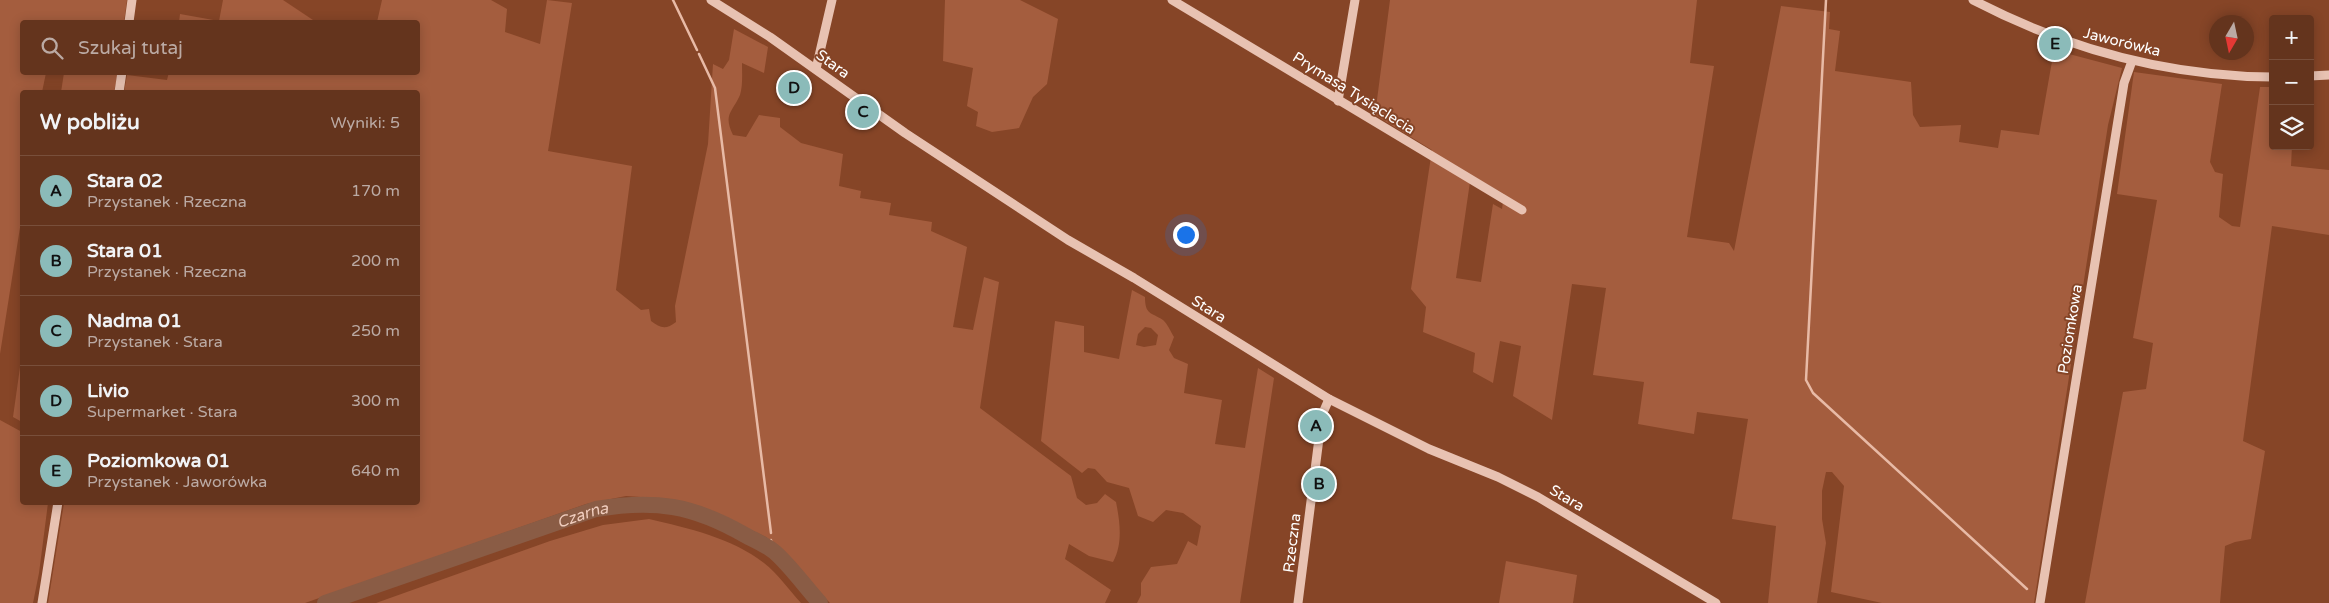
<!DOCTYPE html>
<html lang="pl">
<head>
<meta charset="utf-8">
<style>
  :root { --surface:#64341d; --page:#6c3f2a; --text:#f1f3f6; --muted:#bbaaa4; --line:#784f3b; --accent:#8bbbb9 }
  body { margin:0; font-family:"Varela Round",sans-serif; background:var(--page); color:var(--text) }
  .controls { position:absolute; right:15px; top:15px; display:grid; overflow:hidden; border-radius:5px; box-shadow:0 2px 12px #0003 }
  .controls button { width:45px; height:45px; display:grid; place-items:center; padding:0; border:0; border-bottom:1px solid var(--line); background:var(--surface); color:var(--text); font:25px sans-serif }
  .compass { position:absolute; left:2209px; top:15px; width:45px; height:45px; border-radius:50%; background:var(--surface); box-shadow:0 2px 12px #0003; rotate:189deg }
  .you { position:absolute; left:1185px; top:234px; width:18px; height:18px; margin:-12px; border:4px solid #fff; border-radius:50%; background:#1a73e8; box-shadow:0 0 0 8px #1a73e833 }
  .badge { display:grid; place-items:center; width:32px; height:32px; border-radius:50%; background:var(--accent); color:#111; font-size:16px; font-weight:700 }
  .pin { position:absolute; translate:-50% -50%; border:2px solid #fff; box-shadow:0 1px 5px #0006 }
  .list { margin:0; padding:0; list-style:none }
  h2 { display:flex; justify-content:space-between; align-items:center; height:65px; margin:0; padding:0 20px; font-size:21px }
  h2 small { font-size:16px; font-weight:400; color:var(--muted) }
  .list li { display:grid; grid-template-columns:32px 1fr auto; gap:15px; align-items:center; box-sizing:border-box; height:70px; padding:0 20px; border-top:1px solid var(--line) }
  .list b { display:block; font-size:19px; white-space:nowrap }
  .list p { margin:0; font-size:16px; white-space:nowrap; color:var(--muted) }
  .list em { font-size:16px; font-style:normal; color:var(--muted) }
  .icon { flex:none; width:28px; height:28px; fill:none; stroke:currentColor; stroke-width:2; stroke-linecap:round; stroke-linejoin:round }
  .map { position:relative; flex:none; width:2329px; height:603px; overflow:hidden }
  .search { position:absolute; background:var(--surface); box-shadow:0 2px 12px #0003; left:20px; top:20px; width:400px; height:55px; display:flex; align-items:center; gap:12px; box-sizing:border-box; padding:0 18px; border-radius:5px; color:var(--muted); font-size:19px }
  .panel { position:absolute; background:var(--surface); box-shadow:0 2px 12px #0003; left:20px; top:90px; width:400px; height:415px; border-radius:5px }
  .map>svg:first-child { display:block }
</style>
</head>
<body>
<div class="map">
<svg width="2329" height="603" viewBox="0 0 2329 603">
  <rect width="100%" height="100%" fill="#864527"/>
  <g fill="#a45d3e" fill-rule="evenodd">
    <path d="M0 0H127L124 22H22V72L46 73 42 92H22V215L0 354Z"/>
    <path d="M223 0H283L316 22H179L180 14 219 21Z"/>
    <path d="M382 0H491L507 9 505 32 540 44 547 0 572 3 548 151 632 166 616 290 641 310 649 309 651 321C660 328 666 330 676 322L675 306 708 144 713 64 723 69 729 60 734 29 768 47 764 73 742 63C742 72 743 86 740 95 732 113 723 114 733 135L746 137 759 115 780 118V127L801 143 843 154 839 186 861 191 860 198 891 203 889 215 932 222 931 231 967 247 953 327 973 330 984 277 999 282 980 408 1071 476 1077 498 1086 505 1097 503 1105 494 1116 502C1120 522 1123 544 1113 562L1089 556 1069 544 1065 559 1111 590 1105 603H830L766 537 712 512 669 499 626 496 586 504 305 603H48L64 503 418 502V92H124L127 75 167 80 169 72H418V22H377Z"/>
    <path d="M945 0H1020L1058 19 1047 84 1033 97 1019 128 992 132 976 126 978 112 967 106 973 68 943 61Z"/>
    <path d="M1390 0H1697L1690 63 1714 66 1687 237 1729 243 1734 251 1781 6 1830 12 1829 29 1840 31 1835 71 1911 82 1913 115 1920 127 1961 125 1959 142 1998 148 2001 130 2039 135 2054 50 2122 68 2108 125 2034 603H1882L1831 592 1844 486 1832 472H1826L1822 491V519L1826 543 1817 603H1768L1776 526 1732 519 1748 419 1697 412 1694 434 1638 424 1644 382 1593 375 1606 288 1572 284 1552 420 1513 396 1521 346 1500 341 1493 383 1473 372 1475 353 1423 332 1426 307 1411 289 1432 150 1375 115ZM1471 175 1504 194 1502 209 1493 204 1481 282 1456 278Z"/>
    <path d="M2134 72 2222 84 2210 162 2215 172 2223 174 2219 217 2232 226 2240 227 2260 87H2273V146H2292L2291 166 2329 170V235L2272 226 2243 441 2265 451 2251 539 2235 542 2225 546 2220 603H2085L2123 392 2146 389 2153 343 2133 338 2157 200 2117 194Z"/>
    <path d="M64 73H118L114 92H61Z"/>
    <path d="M1132 290 1145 297C1145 315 1151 312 1163 320 1167 323 1171 332 1174 337L1169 350 1174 358 1188 364 1184 393 1222 400 1215 444 1245 448 1258 368 1274 378 1240 603H1137L1141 595V583L1151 567 1177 564 1188 541 1197 546 1201 526 1183 513 1166 510 1153 522 1138 516 1129 488 1107 482 1095 469 1088 468 1082 473 1041 441 1055 321 1084 326V352L1119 359ZM1145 327 1151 328 1158 335 1156 345 1144 347 1136 345 1138 334Z"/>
    <path d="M22 353V422L13 417Z"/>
    <path d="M0 420 22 432V502L48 503 39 573 33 603H0Z"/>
    <path d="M649 519C688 528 732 538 764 563 778 574 789 590 801 603H376L550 541 603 525Z"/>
    <path d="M1506 561 1577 575 1573 603H1499Z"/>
  </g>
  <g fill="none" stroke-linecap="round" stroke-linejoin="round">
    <g stroke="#e8baa6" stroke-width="2.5">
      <path d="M673 0 697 50"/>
      <path d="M1826 0 1806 380 1813 393 2027 589"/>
      <path d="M699 54 715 88 771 533"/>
      <path d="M771 540 773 550"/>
    </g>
    <path stroke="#8a5c45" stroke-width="16" id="s1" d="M325 603 596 509C654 499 693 505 745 535 754 540 764 544 772 550 786 560 807 589 820 603"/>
    <g stroke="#e8c2b2" stroke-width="9">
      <path d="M711 0 770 37 905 133 1068 240 1134 278 1329 399 1429 449 1498 477 1538 497 1716 603"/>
      <path d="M1172 0 1522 210"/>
      <path d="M1973 0C2067 49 2167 76 2273 77"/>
      <path d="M129 22 132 0"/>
      <path d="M816 69 832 0"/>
      <path d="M2310 76 2329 75"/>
      <path d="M119 92 122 72"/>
      <path d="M1338 101 1355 0"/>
      <path d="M42 603 58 502"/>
      <path d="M1298 603 1322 415 1329 399"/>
      <path d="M2040 603 2124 83 2132 61"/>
    </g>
  </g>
  <g text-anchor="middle" stroke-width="4" stroke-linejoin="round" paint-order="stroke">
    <g font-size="15" fill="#fff" stroke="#864527">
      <text transform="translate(2122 42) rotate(14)" y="5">Jaworówka</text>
      <text transform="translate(833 64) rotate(36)" y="5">Stara</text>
      <text transform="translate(1354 93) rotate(32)" y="5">Prymasa Tysiąclecia</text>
      <text transform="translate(1209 309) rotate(32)" y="5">Stara</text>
      <text transform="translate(2070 329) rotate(-81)" y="5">Poziomkowa</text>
      <text transform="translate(1567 498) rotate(31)" y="5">Stara</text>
      <text transform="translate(1292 543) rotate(-83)" y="5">Rzeczna</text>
    </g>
    <g font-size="16" font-style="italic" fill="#efccbd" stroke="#864527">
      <text dy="6" stroke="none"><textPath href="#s1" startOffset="272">Czarna</textPath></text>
    </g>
  </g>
</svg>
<div class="controls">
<button>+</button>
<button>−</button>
<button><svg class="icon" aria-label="layers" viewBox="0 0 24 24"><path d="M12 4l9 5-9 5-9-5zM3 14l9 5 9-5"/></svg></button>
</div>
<svg class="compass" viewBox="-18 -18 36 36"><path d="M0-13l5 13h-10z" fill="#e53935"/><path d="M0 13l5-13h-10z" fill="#bbaaa4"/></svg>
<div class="you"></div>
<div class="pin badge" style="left:1316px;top:426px">A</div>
<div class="pin badge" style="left:1319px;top:484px">B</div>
<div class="pin badge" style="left:863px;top:112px">C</div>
<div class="pin badge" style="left:794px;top:88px">D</div>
<div class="pin badge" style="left:2055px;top:44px">E</div>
<div class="search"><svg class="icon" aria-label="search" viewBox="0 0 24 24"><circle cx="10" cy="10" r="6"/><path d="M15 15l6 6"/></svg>Szukaj tutaj</div>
<section class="panel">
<h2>W pobliżu<small>Wyniki: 5</small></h2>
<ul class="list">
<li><span class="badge">A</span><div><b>Stara 02</b><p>Przystanek · Rzeczna</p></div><em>170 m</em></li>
<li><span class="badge">B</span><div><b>Stara 01</b><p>Przystanek · Rzeczna</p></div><em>200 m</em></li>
<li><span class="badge">C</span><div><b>Nadma 01</b><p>Przystanek · Stara</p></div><em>250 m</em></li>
<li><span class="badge">D</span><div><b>Livio</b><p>Supermarket · Stara</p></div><em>300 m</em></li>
<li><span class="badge">E</span><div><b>Poziomkowa 01</b><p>Przystanek · Jaworówka</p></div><em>640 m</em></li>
</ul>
</section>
</div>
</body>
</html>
